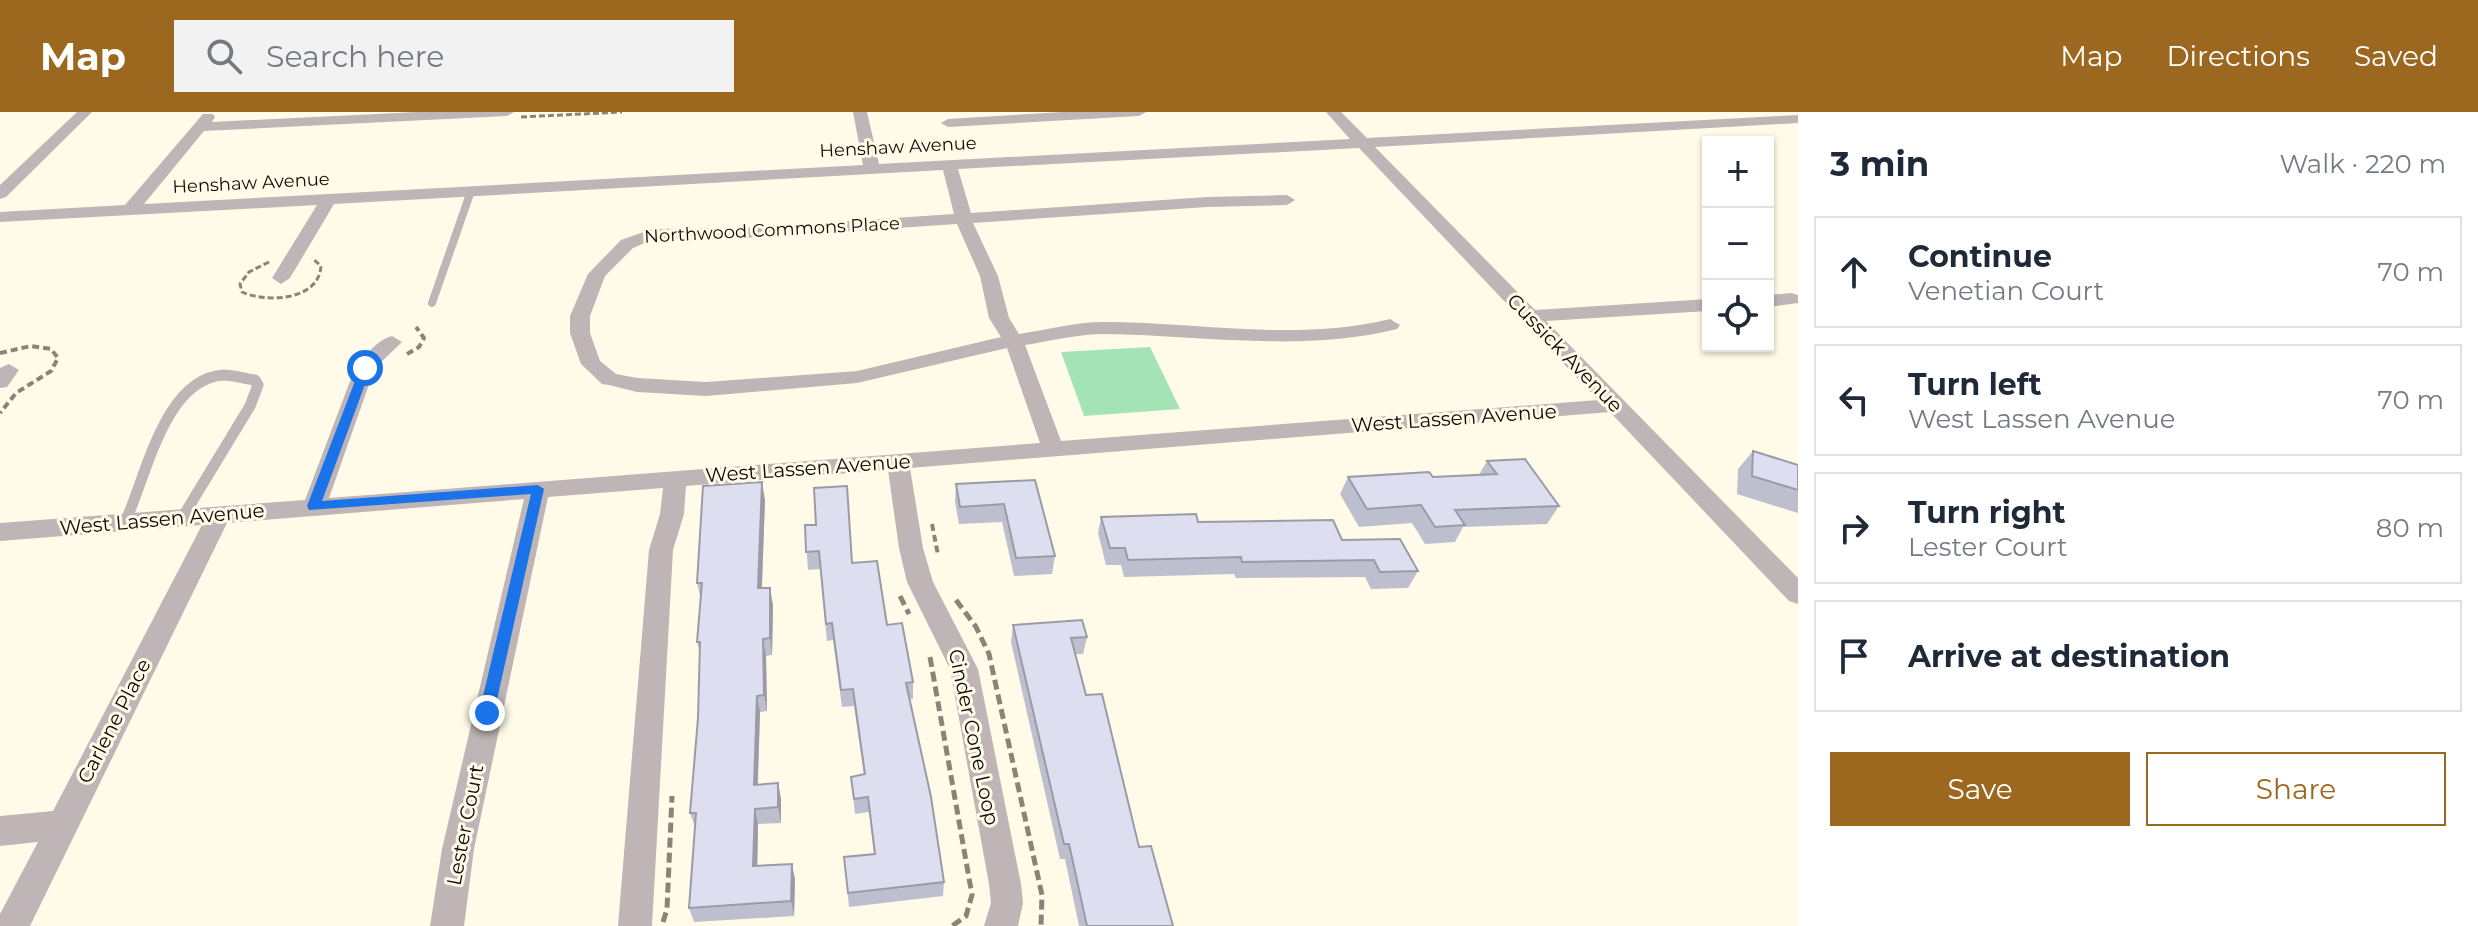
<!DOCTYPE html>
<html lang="en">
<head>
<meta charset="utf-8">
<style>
  :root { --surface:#fff; --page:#f2f2f3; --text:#1f2937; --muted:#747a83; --line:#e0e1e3; --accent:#9c671f }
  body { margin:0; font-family:Montserrat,sans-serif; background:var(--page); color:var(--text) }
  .controls { position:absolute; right:24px; top:24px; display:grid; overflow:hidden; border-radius:0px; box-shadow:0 2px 6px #0004 }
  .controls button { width:72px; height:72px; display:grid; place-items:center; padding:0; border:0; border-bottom:2px solid var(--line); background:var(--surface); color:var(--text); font:40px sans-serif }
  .stop { position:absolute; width:24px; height:24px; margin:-18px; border:6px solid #1a73e8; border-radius:50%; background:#fff }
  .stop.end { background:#1a73e8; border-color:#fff; box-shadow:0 2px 8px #0008 }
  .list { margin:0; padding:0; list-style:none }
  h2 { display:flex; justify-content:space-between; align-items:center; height:104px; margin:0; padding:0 32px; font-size:34px }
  h2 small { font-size:26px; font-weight:400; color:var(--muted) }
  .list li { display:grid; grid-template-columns:52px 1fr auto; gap:24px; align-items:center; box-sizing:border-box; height:112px; margin:0 16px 16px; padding:0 16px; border:2px solid var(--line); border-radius:0px }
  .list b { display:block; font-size:30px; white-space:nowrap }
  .list p { margin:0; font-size:26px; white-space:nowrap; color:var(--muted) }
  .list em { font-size:26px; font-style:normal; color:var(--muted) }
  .actions { display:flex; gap:16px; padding:24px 32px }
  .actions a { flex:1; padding:18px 0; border:2px solid var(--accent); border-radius:0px; text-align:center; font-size:28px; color:var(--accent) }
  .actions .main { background:var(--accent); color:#fff }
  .icon { flex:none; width:44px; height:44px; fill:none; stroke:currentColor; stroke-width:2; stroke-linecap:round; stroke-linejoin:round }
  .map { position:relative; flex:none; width:1798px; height:814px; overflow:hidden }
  header { display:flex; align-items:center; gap:48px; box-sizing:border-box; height:112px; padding:0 40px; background:var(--accent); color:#fff }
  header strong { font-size:38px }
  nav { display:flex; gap:44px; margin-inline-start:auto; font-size:28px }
  .search { width:560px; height:72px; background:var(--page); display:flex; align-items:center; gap:20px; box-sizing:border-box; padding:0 28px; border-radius:0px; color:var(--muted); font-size:30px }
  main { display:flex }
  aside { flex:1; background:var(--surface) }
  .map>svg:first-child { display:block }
</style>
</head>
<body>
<header>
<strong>Map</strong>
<div class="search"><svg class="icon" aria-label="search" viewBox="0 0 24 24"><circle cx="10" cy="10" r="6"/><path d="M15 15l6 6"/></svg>Search here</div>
<nav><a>Map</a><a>Directions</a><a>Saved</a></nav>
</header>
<main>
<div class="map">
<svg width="1798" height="814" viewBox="0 0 1798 814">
  <rect width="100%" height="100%" fill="#fffbe8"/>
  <path fill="#a4e3b6" d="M1150 235 1180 297 1084 304 1061 240Z"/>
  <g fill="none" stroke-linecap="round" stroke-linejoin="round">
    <g stroke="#888578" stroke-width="3" stroke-dasharray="6 3" stroke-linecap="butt">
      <path d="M521 5 622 0"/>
      <path d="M269 150 249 160 240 172 242 180C266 191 319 189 321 154L312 146"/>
    </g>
    <g stroke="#888578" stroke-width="4" stroke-dasharray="7 4" stroke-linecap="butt">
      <path d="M0 241 31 234 51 237 58 246 51 259 16 281 0 301"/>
      <path d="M407 242 419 235 424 226 416 215"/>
      <path d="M932 412 938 443"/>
    </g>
    <g stroke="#888578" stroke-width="5" stroke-dasharray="10 5" stroke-linecap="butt">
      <path d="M900 484 909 502"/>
      <path d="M956 488 976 515 989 542 1042 783 1041 814"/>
      <path d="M930 545 972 783 966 804 952 814"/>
      <path d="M663 810 667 797 672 684"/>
    </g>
    <path stroke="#bfb5b6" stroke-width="8" d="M432 191 471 79"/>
    <path stroke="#bfb5b6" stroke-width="11" d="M125 410C146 366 164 266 224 263 234 263 245 267 255 268L258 273 250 294 182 406"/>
    <g fill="#bfb5b6" fill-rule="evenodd">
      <path d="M77 0H92L6 85 0 87V73Z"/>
      <path d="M417 0H514L507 4 204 19 144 92 863 53 853 0H867L879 52 1350 27 1326 0H1341L1367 26 1798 3V11L1375 35 1535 198 1708 187V199L1546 209 1798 466V492L1789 489 1610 300 910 356 923 436 933 470 978 557 1021 772 1023 791 1018 814H984L991 791 989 772 950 557 907 470 899 436 888 358 686 374 684 402 673 438 652 814H618L649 438 660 402 663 376 548 385 474 737 464 814H430L442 737 524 387 227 411 30 814H0V802L38 730 0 734V704L53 699 202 413 0 429V411L305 388 352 264C361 249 374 229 392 224L402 230 378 253 372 264 329 386 1040 331 1007 236 857 271 706 284 637 280 609 273 602 272 581 252 570 221V204L588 162 621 128 652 117 745 116 954 102 943 58 334 92 290 166 281 172 272 166 317 93 0 110V100L125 93 203 2H213L215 5 212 10ZM1359 36 1598 288 1061 329 1025 233C1051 229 1078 222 1104 222 1202 223 1301 241 1397 217L1400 213 1390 207C1296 230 1198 210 1103 210 1076 210 1046 218 1019 222L1009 206 998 164 973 111 1207 95 1287 93 1295 88 1287 83 1207 85 971 101 958 57ZM957 112 980 164 989 206 1001 225 857 259 706 270 637 266 616 262 600 249 590 221V204L605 164 633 136 654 127 745 126Z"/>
      <path d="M1063 0H1146L1139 4 948 15 941 11 948 7Z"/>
      <path d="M1791 181 1798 183V191L1768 195V183Z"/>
      <path d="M9 252 19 258 7 275 0 276V256Z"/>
    </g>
  </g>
  <g fill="#bebfce">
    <path d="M1753 339 1798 353V401L1737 382 1738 357Z"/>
    <path d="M1487 349 1559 394 1547 412 1463 415 1455 430 1425 432 1412 411 1359 415 1340 382 1348 365H1433L1479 363Z"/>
    <path d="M1035 368 1055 444 1052 462 1014 464 1002 410 959 412 955 390 956 372Z"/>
    <path d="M765 388 762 476 773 493 772 543 766 544 767 599 760 600 758 673 778 671 781 687V711L758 712 757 754 795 767 794 804 694 810 689 796 695 715 690 701 698 606 700 541 697 530 701 488 697 471Z"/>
    <path d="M1101 405 1198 410 1342 428 1418 459 1408 476 1371 477 1365 465 1236 466 1234 462 1124 465 1121 453H1106L1098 421Z"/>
    <path d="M805 413 852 451 887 513 913 570V587H910L944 770 943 784 849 795 844 745 874 742 869 700 855 702 851 665 864 663 854 594 842 595 833 528 827 529 820 457 808 458Z"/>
    <path d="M1013 513 1087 525 1083 542H1076L1086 583 1139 735 1173 814H1079L1065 747H1060L1011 530Z"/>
  </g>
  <g fill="#9b9ba8">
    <path d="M762 370 765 388 761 494 758 476Z"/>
    <path d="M770 476 773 493 772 543 770 526Z"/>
    <path d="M763 527 766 544 767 599 764 583Z"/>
    <path d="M757 584 760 600 757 689 754 673Z"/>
    <path d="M778 671 781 687V711L778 695Z"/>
    <path d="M755 697 758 712 757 769 753 754Z"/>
    <path d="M792 752 795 767 794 804 791 789Z"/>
  </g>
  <g fill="#dddef0" stroke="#9b9ba8" stroke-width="2">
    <path d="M1753 339 1798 353V378L1752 364Z"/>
    <path d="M1525 347 1559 394 1455 398 1465 413 1435 415 1421 393 1367 397 1348 365 1429 360 1433 365 1497 362 1487 349Z"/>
    <path d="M1035 368 1055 444 1016 446 1004 392 960 395 956 372Z"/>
    <path d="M762 370 758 476H770V526L763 527 764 583 757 584 754 673 778 671V695L755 697 753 754 792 752 791 789 689 796 696 701H690L698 606 700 530H697L702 471H697L703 374Z"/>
    <path d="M847 374 852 451 877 449 887 513 902 511 913 570 906 571 931 685 944 770 848 781 844 745 875 742 868 685 854 687 851 665 865 662 853 577 841 578 832 511 826 512 819 439 806 440 805 413H816L814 376Z"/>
    <path d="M1196 402 1198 410 1333 408 1342 428 1400 427 1418 459 1380 460 1374 448 1242 450 1241 445 1128 448 1125 436H1110L1101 405Z"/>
    <path d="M1082 508 1087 525 1071 526 1086 583 1102 582 1139 735 1151 734 1173 814H1087L1069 732H1064L1013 513Z"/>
  </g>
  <path fill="#1a73e8" d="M365 253 371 256 322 389 538 373 544 377 494 601 487 608 479 601 531 382 309 398 307 394 360 256Z"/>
  <g text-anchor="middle" stroke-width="6" stroke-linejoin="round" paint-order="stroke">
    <g font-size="18" fill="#0e0c06" stroke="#fffbe8">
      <text transform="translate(898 35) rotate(-3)" y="6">Henshaw Avenue</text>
      <text transform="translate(251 71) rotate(-3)" y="6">Henshaw Avenue</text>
      <text transform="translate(772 118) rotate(-3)" y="6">Northwood Commons Place</text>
    </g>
    <g font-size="20" fill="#0e0c06" stroke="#fffbe8">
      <text transform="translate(1565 241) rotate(46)" y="7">Cussick Avenue</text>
      <text transform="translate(1454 306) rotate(-4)" y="7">West Lassen Avenue</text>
      <text transform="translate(808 356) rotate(-4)" y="7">West Lassen Avenue</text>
      <text transform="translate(162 407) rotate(-5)" y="7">West Lassen Avenue</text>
      <text transform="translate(114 609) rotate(-63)" y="7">Carlene Place</text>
      <text transform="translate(974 625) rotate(78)" y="7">Cinder Cone Loop</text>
      <text transform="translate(465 713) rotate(-79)" y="7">Lester Court</text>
    </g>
  </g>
</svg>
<div class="controls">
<button>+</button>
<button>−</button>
<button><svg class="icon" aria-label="locate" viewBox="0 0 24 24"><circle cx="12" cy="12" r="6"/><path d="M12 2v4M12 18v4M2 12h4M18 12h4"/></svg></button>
</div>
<div class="stop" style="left:365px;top:256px"></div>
<div class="stop end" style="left:487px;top:601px"></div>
</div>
<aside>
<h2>3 min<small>Walk · 220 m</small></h2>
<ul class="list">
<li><svg class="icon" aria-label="ahead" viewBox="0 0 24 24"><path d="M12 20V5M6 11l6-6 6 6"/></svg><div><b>Continue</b><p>Venetian Court</p></div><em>70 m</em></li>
<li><svg class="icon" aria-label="left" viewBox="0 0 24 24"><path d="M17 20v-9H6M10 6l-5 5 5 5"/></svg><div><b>Turn left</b><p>West Lassen Avenue</p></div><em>70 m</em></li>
<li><svg class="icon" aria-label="right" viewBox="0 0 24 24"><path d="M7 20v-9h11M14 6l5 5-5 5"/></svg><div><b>Turn right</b><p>Lester Court</p></div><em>80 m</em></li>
<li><svg class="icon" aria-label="arrive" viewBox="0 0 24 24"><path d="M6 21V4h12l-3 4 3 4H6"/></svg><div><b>Arrive at destination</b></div></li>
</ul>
<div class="actions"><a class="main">Save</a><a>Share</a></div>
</aside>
</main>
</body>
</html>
